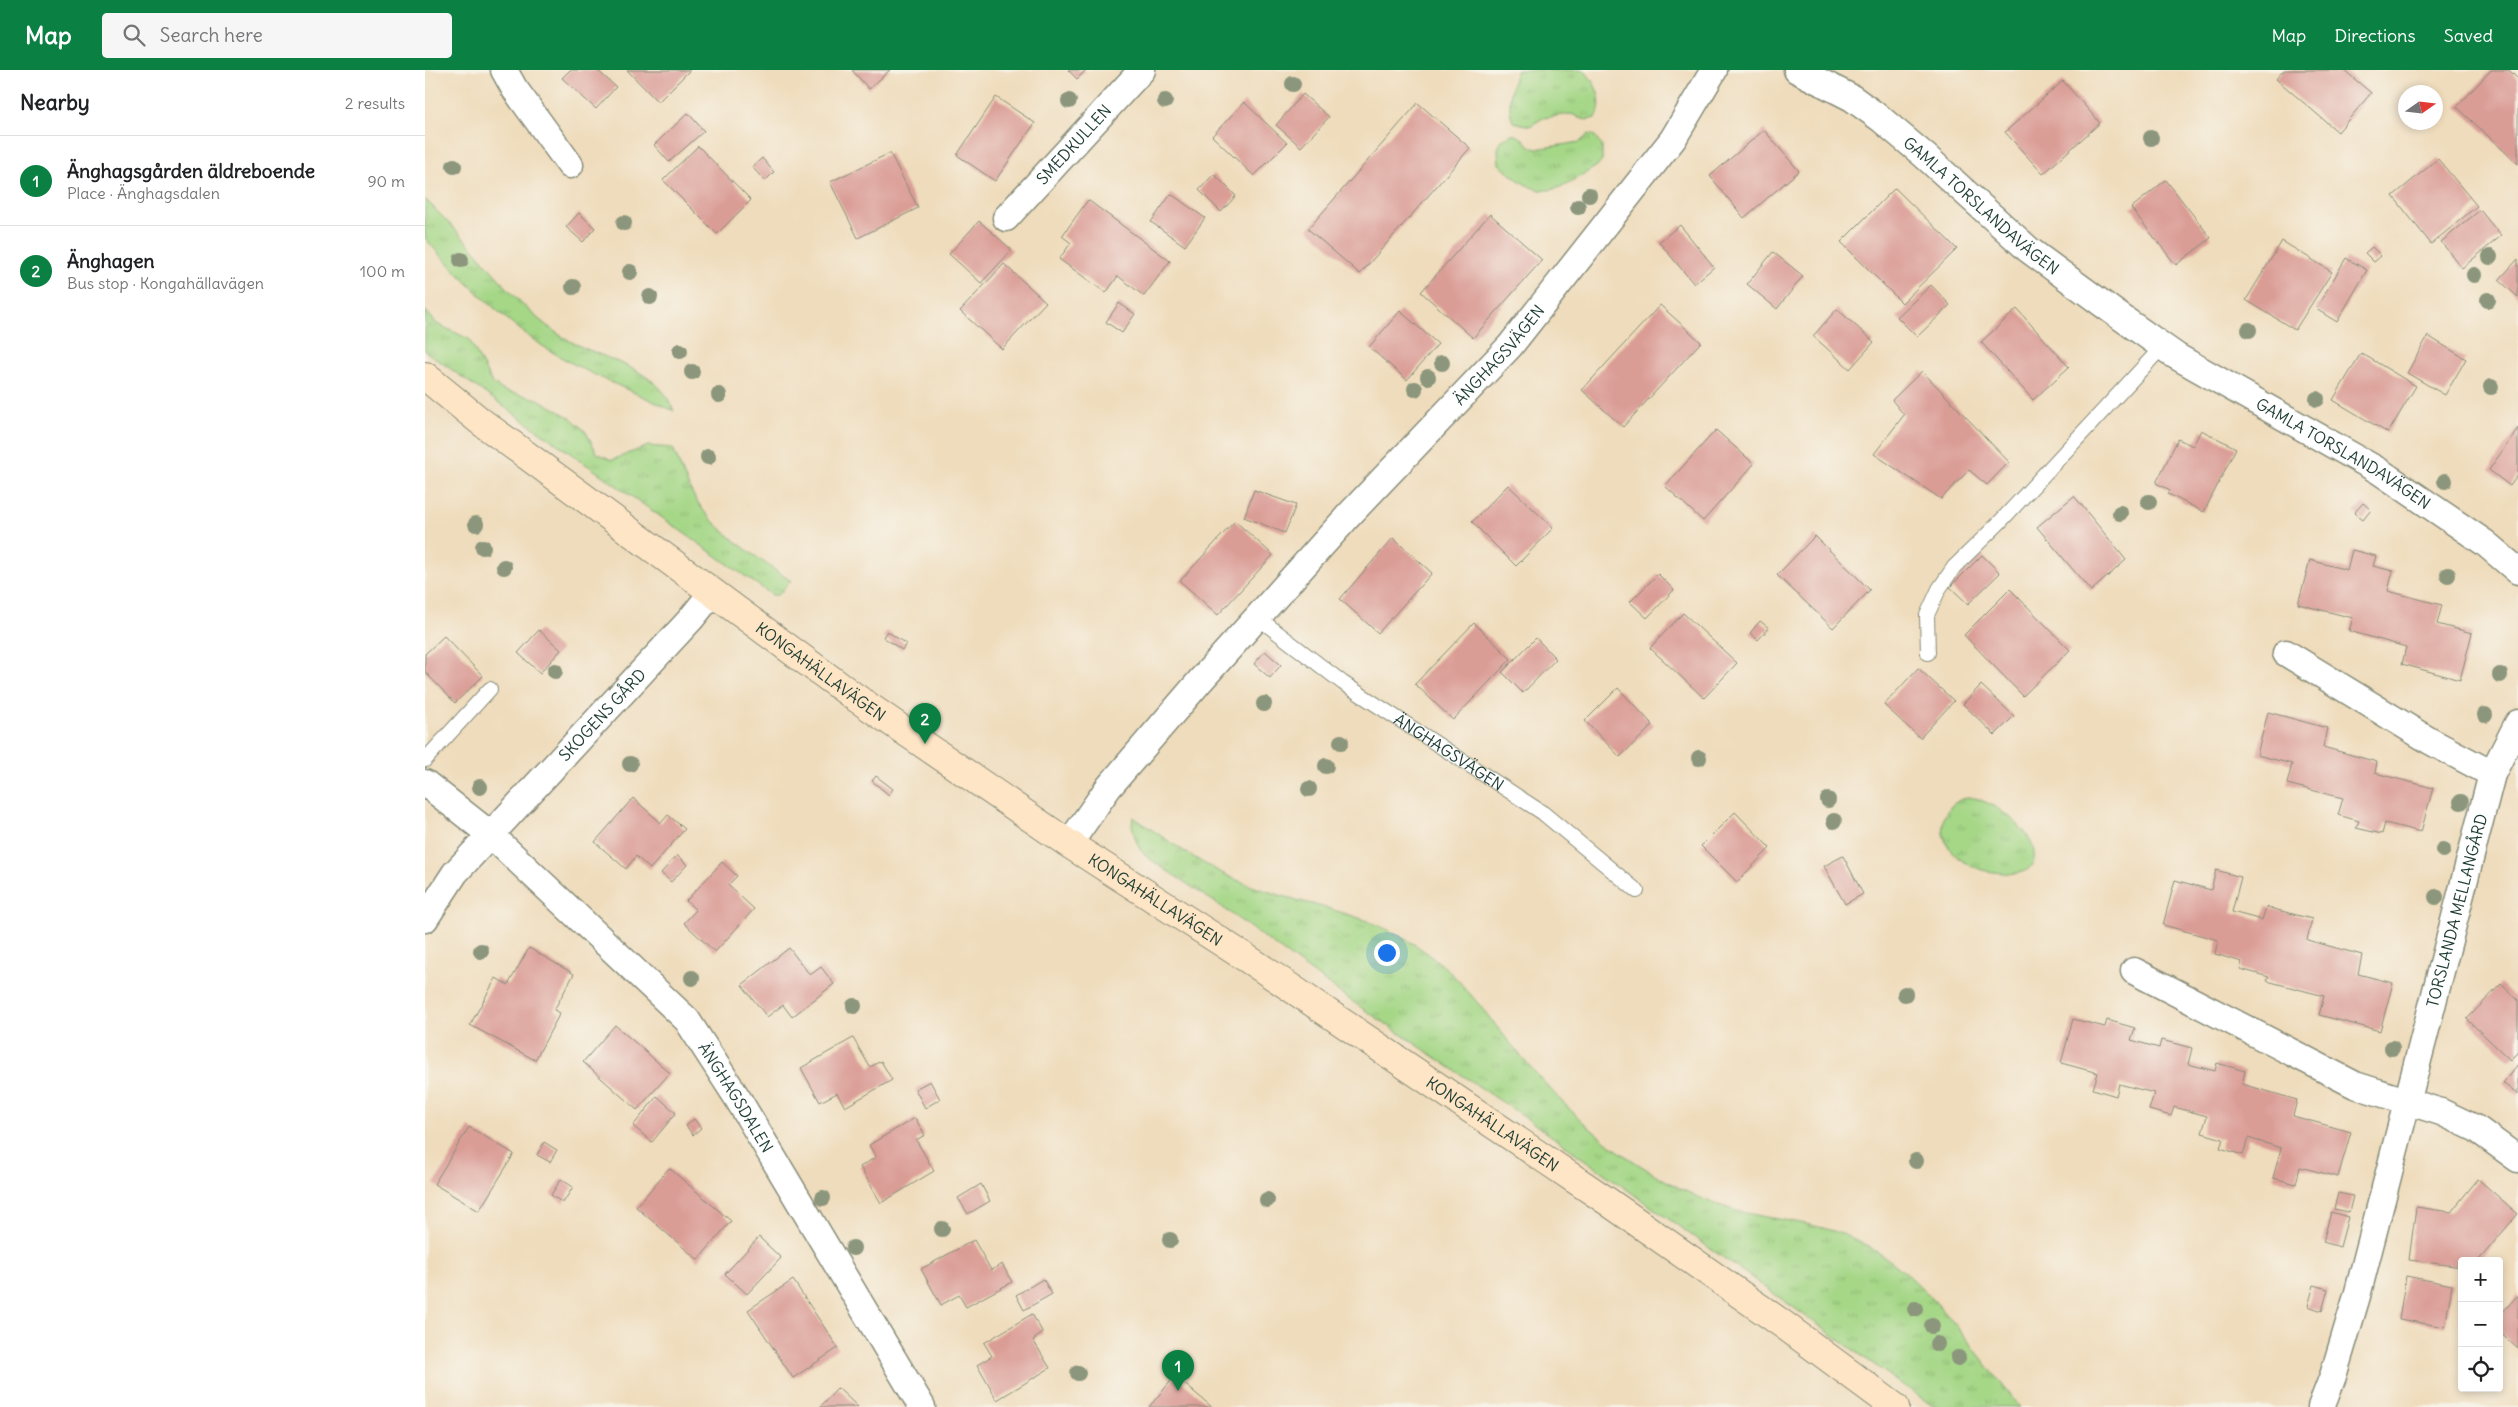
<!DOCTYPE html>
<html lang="en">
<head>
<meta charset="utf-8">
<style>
  :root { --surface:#fff; --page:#f6f6f6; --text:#202124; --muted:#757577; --line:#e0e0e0; --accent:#0b8043 }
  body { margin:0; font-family:Delius,sans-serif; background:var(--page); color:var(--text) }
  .controls { position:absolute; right:15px; bottom:15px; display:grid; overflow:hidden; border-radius:5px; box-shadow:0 2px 8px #0003 }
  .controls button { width:45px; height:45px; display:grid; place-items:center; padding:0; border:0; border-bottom:1px solid var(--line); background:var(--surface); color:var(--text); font:25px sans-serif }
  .compass { position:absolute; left:1973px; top:15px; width:45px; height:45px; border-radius:50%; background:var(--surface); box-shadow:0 2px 8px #0003; rotate:76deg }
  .you { position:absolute; left:961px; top:882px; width:18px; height:18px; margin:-12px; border:4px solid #fff; border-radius:50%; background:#1a73e8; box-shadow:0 0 0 8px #1a73e833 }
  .badge { display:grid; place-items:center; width:32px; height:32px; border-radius:50%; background:var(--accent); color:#fff; font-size:16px; font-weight:700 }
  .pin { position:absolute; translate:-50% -41px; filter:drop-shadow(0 1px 2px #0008) }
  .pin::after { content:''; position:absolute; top:26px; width:18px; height:15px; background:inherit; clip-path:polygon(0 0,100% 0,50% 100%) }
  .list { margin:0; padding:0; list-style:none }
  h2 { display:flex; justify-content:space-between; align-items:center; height:65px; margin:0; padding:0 20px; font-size:21px }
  h2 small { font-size:16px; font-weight:400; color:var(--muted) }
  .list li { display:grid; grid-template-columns:32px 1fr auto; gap:15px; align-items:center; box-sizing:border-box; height:90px; padding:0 20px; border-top:1px solid var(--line) }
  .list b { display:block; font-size:19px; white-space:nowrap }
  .list p { margin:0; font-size:16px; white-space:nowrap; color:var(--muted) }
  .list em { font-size:16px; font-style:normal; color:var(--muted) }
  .icon { flex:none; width:28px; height:28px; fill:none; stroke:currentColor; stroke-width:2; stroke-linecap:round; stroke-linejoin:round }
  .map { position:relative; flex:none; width:2093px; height:1337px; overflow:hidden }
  header { display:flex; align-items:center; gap:30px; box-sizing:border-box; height:70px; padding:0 25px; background:var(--accent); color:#fff }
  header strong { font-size:24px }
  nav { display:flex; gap:28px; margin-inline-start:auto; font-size:18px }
  .search { width:350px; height:45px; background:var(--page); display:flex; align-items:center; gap:12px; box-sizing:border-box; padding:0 18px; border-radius:5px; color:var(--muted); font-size:19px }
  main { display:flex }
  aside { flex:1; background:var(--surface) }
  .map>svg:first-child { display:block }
</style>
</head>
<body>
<header>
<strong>Map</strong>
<div class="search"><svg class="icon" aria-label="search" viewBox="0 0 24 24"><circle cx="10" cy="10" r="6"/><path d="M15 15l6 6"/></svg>Search here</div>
<nav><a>Map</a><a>Directions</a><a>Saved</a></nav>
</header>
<main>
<aside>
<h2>Nearby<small>2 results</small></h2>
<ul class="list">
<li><span class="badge">1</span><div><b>Änghagsgården äldreboende</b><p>Place · Änghagsdalen</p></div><em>90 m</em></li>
<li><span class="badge">2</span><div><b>Änghagen</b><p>Bus stop · Kongahällavägen</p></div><em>100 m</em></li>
</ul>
</aside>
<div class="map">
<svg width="2093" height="1337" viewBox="0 0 2093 1337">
  <defs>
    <pattern id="grass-tufts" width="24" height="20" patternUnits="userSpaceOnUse" patternTransform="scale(1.25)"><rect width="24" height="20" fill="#a5d787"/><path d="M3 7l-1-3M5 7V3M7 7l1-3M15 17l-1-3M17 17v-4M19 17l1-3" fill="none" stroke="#8eb975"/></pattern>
  </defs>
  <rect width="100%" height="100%" fill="#f7f3e8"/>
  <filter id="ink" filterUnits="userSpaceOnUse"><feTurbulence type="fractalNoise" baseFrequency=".02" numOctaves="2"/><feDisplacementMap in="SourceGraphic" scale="10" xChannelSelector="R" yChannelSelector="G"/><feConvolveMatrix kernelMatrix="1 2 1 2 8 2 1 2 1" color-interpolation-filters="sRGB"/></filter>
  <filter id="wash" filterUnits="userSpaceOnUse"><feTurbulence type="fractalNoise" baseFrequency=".0096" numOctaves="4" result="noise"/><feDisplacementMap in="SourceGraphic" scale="20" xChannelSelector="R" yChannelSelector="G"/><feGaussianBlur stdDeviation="1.12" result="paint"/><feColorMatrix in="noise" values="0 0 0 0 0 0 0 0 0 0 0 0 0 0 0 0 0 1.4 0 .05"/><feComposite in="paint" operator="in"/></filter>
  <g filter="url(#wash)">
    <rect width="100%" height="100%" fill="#efdcbc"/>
    <g fill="url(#grass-tufts)" stroke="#628a5e">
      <path d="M1092 0H1159C1171 14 1179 29 1172 47 1160 53 1157 48 1146 44L1118 48 1105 56 1089 52C1081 40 1086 13 1092 0Z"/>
      <path d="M1087 64C1101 67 1101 76 1111 79L1155 72 1164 64 1170 66 1177 76V90L1172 96C1127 123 1118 134 1074 94L1073 79 1076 70Z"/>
      <path d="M0 129C15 144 30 159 45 175 74 208 103 247 143 270 178 290 235 298 249 341 202 318 148 299 106 268 72 243 27 200 0 168Z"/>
      <path d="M0 240 12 254 44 269 67 313 79 321 113 329 146 348 161 362 172 383 187 390 223 376 248 378C256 399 263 419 276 437 292 461 341 494 366 511L353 525H347L0 281Z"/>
      <path d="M1542 727C1567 728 1621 767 1607 796 1599 804 1589 804 1578 803 1563 802 1548 799 1535 789 1511 771 1510 737 1542 727Z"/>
      <path d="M708 747C746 772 784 801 827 816 894 840 945 841 1005 885 1032 905 1055 936 1076 962 1115 1009 1157 1059 1210 1092 1243 1113 1275 1131 1313 1141 1353 1151 1394 1152 1431 1170 1502 1204 1546 1278 1595 1337H1509L1101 1048 925 930 794 835 726 790 715 780 710 768 707 755Z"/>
    </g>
    <g id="blocks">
      <g fill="#da9d96">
        <path d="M145 0H172L191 17 171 39 137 8Z"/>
        <path d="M202 0H265L233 32Z"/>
        <path d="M427 0H465L444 19Z"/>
        <path d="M643 0H661L652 9Z"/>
        <path d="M1859 0H1919L1946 23 1913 62 1851 9Z"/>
        <path d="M2066 0H2084L2093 9V94L2032 37Z"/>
        <path d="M1638 11 1675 53 1618 104 1580 62Z"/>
        <path d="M878 24 904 47 876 77 851 55Z"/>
        <path d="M571 27 610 53 570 111 532 85Z"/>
        <path d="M819 32 862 73 829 106 787 66Z"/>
        <path d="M993 33 1045 78 935 204 883 159Z"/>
        <path d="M263 43 279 61 244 92 229 75Z"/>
        <path d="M1339 60 1374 101 1319 148 1285 106Z"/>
        <path d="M273 76 326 130 292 164 238 110Z"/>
        <path d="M465 83 493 138 433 168 405 112Z"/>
        <path d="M337 88 349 102 340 111 327 97Z"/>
        <path d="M2013 89 2052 136 2006 174 1968 126Z"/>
        <path d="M789 104 811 126 796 142 774 120Z"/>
        <path d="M1741 110 1786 168 1751 195 1706 138Z"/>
        <path d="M1470 118 1532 179 1477 233 1416 172Z"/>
        <path d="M746 124 780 148 760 176 726 152Z"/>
        <path d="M663 130 745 191 719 226 693 206 681 223 634 189 646 173 637 166Z"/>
        <path d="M2055 140 2076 166 2037 198 2016 172Z"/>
        <path d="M154 143 170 158 158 172 141 157Z"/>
        <path d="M1065 144 1117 190 1048 268 996 222Z"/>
        <path d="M554 151 587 180 556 213 524 184Z"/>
        <path d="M1255 155 1289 197 1269 214 1234 172Z"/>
        <path d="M1857 171 1907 202 1870 260 1821 230Z"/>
        <path d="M1947 177 1956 186 1949 192 1940 183Z"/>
        <path d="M1348 182 1378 206 1352 239 1322 214Z"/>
        <path d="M1921 188 1942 200 1912 252 1891 239Z"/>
        <path d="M2093 189V227L2074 210Z"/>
        <path d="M579 194 621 232 577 279 535 241Z"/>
        <path d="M1506 215 1525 235 1492 267 1472 247Z"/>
        <path d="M694 233 710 244 697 263 681 252Z"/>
        <path d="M1235 235 1276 272 1198 357 1157 320Z"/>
        <path d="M1412 239 1449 272 1425 299 1388 266Z"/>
        <path d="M1592 239 1644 297 1608 330 1556 272Z"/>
        <path d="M975 241 1013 274 982 310 944 277Z"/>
        <path d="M2003 266 2041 289 2020 325 1982 303Z"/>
        <path d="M1936 283 1991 316 1963 363 1908 330Z"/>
        <path d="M1497 301 1584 392 1562 415 1544 400 1516 429 1449 384 1479 345 1467 330Z"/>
        <path d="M2093 358V405L2085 416 2064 400Z"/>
        <path d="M1291 360 1329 394 1278 451 1240 416Z"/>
        <path d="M1776 360 1811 378 1779 442 1743 424 1745 420 1731 413 1753 369 1768 376Z"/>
        <path d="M1083 415 1128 458 1091 496 1047 452Z"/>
        <path d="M829 420 871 435 860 463 819 447Z"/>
        <path d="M1649 426 1701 490 1666 521 1612 457Z"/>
        <path d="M1938 433 1946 440 1938 450 1929 443Z"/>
        <path d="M810 451 848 485 793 545 755 511Z"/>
        <path d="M1390 466 1445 520 1408 558 1352 505Z"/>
        <path d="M968 468 1007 503 953 563 915 529Z"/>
        <path d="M1927 480 1951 486 1948 496 1968 501 1963 521 2017 535 2012 554 2047 563 2035 610 1977 594 1981 577 1924 561 1928 548 1873 534 1885 490 1922 500Z"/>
        <path d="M1557 485 1575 503 1543 534 1525 517Z"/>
        <path d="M1233 504 1249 520 1222 548 1205 532Z"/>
        <path d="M1585 519 1645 580 1598 626 1539 565Z"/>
        <path d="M1258 543 1312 593 1279 628 1225 578Z"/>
        <path d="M1335 551 1344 558 1333 570 1325 563Z"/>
        <path d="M1049 553 1086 589 1028 650 990 614Z"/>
        <path d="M114 560 136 580 115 603 93 583Z"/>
        <path d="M462 561 481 574 477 580 458 567Z"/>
        <path d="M19 566 58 606 30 633 0 602V584Z"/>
        <path d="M1111 568 1131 589 1098 623 1077 602Z"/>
        <path d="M840 581 856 595 845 608 829 594Z"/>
        <path d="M1493 598 1529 631 1495 668 1459 635Z"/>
        <path d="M1556 615 1589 646 1570 665 1538 634Z"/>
        <path d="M1193 618 1228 655 1195 687 1160 651Z"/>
        <path d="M1843 642 1902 658 1898 677 1952 692 1950 703 2008 718 1996 762 1960 753 1957 764 1931 758 1934 751 1913 745 1918 728 1862 714 1867 694 1832 685Z"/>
        <path d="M451 706 468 719 464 725 447 711Z"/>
        <path d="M208 728 236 753 243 745 260 759 225 799 211 786 201 799 170 772Z"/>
        <path d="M1310 742 1345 778 1312 812 1276 776Z"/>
        <path d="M252 785 262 795 246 812 236 803Z"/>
        <path d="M1418 786 1438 824 1420 834 1399 796Z"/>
        <path d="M297 792 312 806 303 815 329 839 290 882 259 853 271 840 261 831Z"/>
        <path d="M1791 800 1816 807 1807 842 1837 850 1841 837 1887 849 1882 870 1937 885 1933 904 1968 913 1955 961 1894 945 1899 926 1842 911 1844 907 1815 899 1817 892 1790 884 1793 870 1738 855 1750 810 1786 820Z"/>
        <path d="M104 878 149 904 129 940 135 943 110 990 45 955 71 908 83 915Z"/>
        <path d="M364 878 385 905 396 897 409 914 367 947 358 935 342 947 317 915Z"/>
        <path d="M2076 914 2093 930V982L2085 990 2042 949Z"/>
        <path d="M1648 949 1680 957 1682 950 1710 958 1706 970 1734 978 1736 970 1767 978 1763 994 1790 1001 1792 993 1820 1001 1817 1014 1872 1030 1868 1046 1926 1062 1913 1107 1875 1097 1871 1114 1848 1108 1856 1078 1823 1068 1818 1085 1795 1078 1798 1069 1777 1063 1782 1046 1749 1037 1746 1046 1724 1040 1729 1023 1694 1014 1691 1026 1668 1019 1673 1003 1636 993Z"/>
        <path d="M190 955 245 1003 212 1040 158 992Z"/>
        <path d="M428 968 445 997 456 991 467 1010 420 1037 412 1023 395 1032 376 998Z"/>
        <path d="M2093 994V1025L2078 1013Z"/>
        <path d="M505 1011 515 1029 500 1038 490 1019Z"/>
        <path d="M232 1026 251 1043 227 1072 208 1056Z"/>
        <path d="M490 1048 500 1065 491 1070 509 1101 456 1133 435 1097 451 1087 444 1075Z"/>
        <path d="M269 1049 276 1058 268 1065 261 1056Z"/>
        <path d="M44 1057 89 1084 54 1141 9 1114Z"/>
        <path d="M119 1072 132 1080 125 1092 112 1085Z"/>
        <path d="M244 1098 306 1151 273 1190 211 1137Z"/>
        <path d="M136 1109 148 1117 138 1133 126 1125Z"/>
        <path d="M2053 1109 2093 1144 2053 1191H2037V1197L1984 1190 1991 1137 2026 1142Z"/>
        <path d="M556 1114 565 1131 543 1144 533 1128Z"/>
        <path d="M1913 1123 1928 1126 1924 1142 1909 1139Z"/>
        <path d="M1906 1142 1923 1147 1915 1177 1898 1172Z"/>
        <path d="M334 1167 356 1188 322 1224 300 1204Z"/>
        <path d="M549 1170 566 1200 577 1194 587 1212 541 1237 534 1225 516 1235 496 1199Z"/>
        <path d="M1981 1206 2027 1215 2020 1257 1974 1249Z"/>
        <path d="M618 1209 627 1224 599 1240 591 1225Z"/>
        <path d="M368 1210 413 1278 368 1308 323 1240Z"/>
        <path d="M1889 1215 1903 1219 1897 1241 1883 1236Z"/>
        <path d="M2093 1225V1279L2074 1262V1246Z"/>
        <path d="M607 1244 618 1263 608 1270 625 1298 572 1330 552 1295 567 1286 559 1273Z"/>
        <path d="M750 1306 787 1337H724Z"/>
        <path d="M413 1318 433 1337H395Z"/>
      </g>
    </g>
  </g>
  <g filter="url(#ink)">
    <use href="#blocks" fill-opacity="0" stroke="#878c78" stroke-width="1"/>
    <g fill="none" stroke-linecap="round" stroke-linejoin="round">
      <g stroke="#878c78" stroke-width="16">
        <g id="lane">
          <path id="s1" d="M832 547 918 613 1118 743 1212 821"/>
          <path d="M1503 583 1502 545 1514 519 1529 497 1574 453 1738 276"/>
          <path d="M0 690 65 619"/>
        </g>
      </g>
      <g stroke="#878c78" stroke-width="29">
        <g id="street">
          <path d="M79 0 89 18 145 95"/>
          <path id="s2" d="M1372 0 1427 28 1456 49 1500 86 1604 180 1690 243 1751 286 1954 401 2060 473 2093 501"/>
          <path id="s3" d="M581 148 717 0"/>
          <path d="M1861 583 2005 671 2067 704"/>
          <path id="s4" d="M0 713 66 765 262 950 313 1029 497 1337"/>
          <path id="s5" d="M644 774 683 718 775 611 925 444 1085 276 1248 69 1289 0"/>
          <path id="s6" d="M0 849 30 803 265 550 287 523"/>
          <path d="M1709 901 1930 1015 2016 1042 2052 1059 2093 1089"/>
          <path id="s7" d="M1896 1337 1908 1306 1932 1226 2067 704 2093 653"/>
        </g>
      </g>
      <g stroke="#878c78" stroke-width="30">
        <g id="secondary">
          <path id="s8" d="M0 306 55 351 427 625 644 774 829 893 1182 1131 1359 1255 1470 1337"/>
        </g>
      </g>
      <use href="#lane" stroke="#fff" stroke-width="14"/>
      <use href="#street" stroke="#fff" stroke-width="26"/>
      <use href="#secondary" stroke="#fde5c5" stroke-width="28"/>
    </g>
    <g fill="#8b967b">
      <circle cx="868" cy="14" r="8"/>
      <circle cx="644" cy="31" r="8"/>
      <circle cx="740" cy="31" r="8"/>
      <circle cx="1726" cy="68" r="8"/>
      <circle cx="29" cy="96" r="8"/>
      <circle cx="1164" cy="125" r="8"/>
      <circle cx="1153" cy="137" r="8"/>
      <circle cx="199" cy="153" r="8"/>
      <circle cx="2065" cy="187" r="8"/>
      <circle cx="36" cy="190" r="8"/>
      <circle cx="205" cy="202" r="8"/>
      <circle cx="2049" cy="205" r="8"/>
      <circle cx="148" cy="217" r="8"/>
      <circle cx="225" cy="227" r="8"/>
      <circle cx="2063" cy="230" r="8"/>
      <circle cx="1824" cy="260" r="8"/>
      <circle cx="255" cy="281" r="8"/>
      <circle cx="1017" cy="293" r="8"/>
      <circle cx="267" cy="302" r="8"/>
      <circle cx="1003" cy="307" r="8"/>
      <circle cx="2066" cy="317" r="8"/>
      <circle cx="990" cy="319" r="8"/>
      <circle cx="294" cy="325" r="8"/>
      <circle cx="1892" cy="329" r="8"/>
      <circle cx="283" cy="387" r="8"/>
      <circle cx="2020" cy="411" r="8"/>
      <circle cx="1724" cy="432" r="8"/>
      <circle cx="1695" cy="443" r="8"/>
      <circle cx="51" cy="454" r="8"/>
      <circle cx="58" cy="477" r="8"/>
      <circle cx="79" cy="497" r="8"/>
      <circle cx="2023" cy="505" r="8"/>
      <circle cx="130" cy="601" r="8"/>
      <circle cx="2075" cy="605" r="8"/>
      <circle cx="839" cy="634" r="8"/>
      <circle cx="2060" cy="645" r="8"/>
      <circle cx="916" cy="672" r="8"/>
      <circle cx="1274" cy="688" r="8"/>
      <circle cx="205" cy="694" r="8"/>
      <circle cx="901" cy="696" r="8"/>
      <circle cx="55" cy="717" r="8"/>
      <circle cx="884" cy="719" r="8"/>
      <circle cx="1403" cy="730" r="8"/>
      <circle cx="2036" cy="732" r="8"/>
      <circle cx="1409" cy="751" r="8"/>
      <circle cx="2018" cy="780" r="8"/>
      <circle cx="2011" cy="827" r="8"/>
      <circle cx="56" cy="881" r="8"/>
      <circle cx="267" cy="908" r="8"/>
      <circle cx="1480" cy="924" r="8"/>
      <circle cx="429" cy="936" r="8"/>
      <circle cx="1967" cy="978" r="8"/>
      <circle cx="1491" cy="1091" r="8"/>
      <circle cx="398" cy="1128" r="8"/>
      <circle cx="842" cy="1130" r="8"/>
      <circle cx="517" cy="1159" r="8"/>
      <circle cx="745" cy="1170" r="8"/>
      <circle cx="428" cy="1178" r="8"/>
      <circle cx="1490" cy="1239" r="8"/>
      <circle cx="1507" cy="1256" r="8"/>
      <circle cx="1512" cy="1274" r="8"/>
      <circle cx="1533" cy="1288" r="8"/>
      <circle cx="653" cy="1303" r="8"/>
    </g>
  </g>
  <g text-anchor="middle" stroke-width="4" stroke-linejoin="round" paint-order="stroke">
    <g font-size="16" fill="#1f3d34" stroke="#f7f3e8">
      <text dy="6" stroke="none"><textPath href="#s3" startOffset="100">SMEDKULLEN</textPath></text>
      <text dy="6" stroke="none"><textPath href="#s2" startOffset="230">GAMLA TORSLANDAVÄGEN</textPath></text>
      <text dy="6" stroke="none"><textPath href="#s5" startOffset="652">ÄNGHAGSVÄGEN</textPath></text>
      <text dy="6" stroke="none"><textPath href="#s2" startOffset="670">GAMLA TORSLANDAVÄGEN</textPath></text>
      <text dy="6" stroke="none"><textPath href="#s8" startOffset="494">KONGAHÄLLAVÄGEN</textPath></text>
      <text dy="6" stroke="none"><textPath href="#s6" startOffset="271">SKOGENS GÅRD</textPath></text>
      <text dy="6" stroke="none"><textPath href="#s1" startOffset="235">ÄNGHAGSVÄGEN</textPath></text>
      <text dy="6" stroke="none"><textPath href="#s8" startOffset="899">KONGAHÄLLAVÄGEN</textPath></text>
      <text dy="6" stroke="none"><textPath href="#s7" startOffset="515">TORSLANDA MELLANGÅRD</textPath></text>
      <text dy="6" stroke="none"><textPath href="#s4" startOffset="445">ÄNGHAGSDALEN</textPath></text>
      <text dy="6" stroke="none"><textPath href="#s8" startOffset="1304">KONGAHÄLLAVÄGEN</textPath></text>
    </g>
  </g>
</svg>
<div class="controls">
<button>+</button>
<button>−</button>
<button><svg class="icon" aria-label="locate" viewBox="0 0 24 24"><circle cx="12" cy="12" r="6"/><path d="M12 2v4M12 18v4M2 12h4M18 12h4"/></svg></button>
</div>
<svg class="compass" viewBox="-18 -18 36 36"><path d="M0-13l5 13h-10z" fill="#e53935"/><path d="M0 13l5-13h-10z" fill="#757577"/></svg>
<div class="you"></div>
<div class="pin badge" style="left:753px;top:1321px">1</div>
<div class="pin badge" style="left:500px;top:674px">2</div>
</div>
</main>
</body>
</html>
